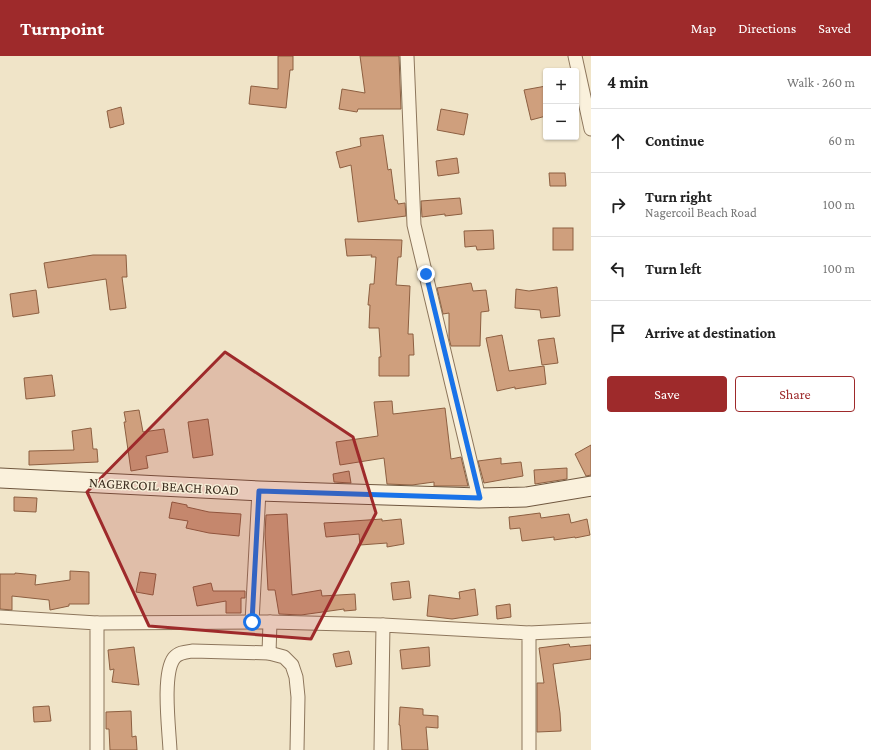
<!DOCTYPE html>
<html lang="en">
<head>
<meta charset="utf-8">
<style>
  :root { --surface:#fff; --page:#f6f6f6; --text:#222; --muted:#767676; --line:#e0e0e0; --accent:#9e2a2b }
  body { margin:0; font-family:"Crimson Pro",serif; background:var(--page); color:var(--text) }
  .controls { position:absolute; right:12px; top:12px; display:grid; overflow:hidden; border-radius:4px; box-shadow:0 1px 3px #0004 }
  .controls button { width:36px; height:36px; display:grid; place-items:center; padding:0; border:0; border-bottom:1px solid var(--line); background:var(--surface); color:var(--text); font:20px sans-serif }
  .stop { position:absolute; width:12px; height:12px; margin:-9px; border:3px solid #1a73e8; border-radius:50%; background:#fff }
  .stop.end { background:#1a73e8; border-color:#fff; box-shadow:0 1px 4px #0008 }
  .list { margin:0; padding:0; list-style:none }
  h2 { display:flex; justify-content:space-between; align-items:center; height:52px; margin:0; padding:0 16px; font-size:17px }
  h2 small { font-size:13px; font-weight:400; color:var(--muted) }
  .list li { display:grid; grid-template-columns:26px 1fr auto; gap:12px; align-items:center; box-sizing:border-box; height:64px; padding:0 16px; border-top:1px solid var(--line) }
  .list b { display:block; font-size:15px; white-space:nowrap }
  .list p { margin:0; font-size:13px; white-space:nowrap; color:var(--muted) }
  .list em { font-size:13px; font-style:normal; color:var(--muted) }
  .actions { display:flex; gap:8px; padding:12px 16px }
  .actions a { flex:1; padding:9px 0; border:1px solid var(--accent); border-radius:4px; text-align:center; font-size:14px; color:var(--accent) }
  .actions .main { background:var(--accent); color:#fff }
  .icon { flex:none; width:22px; height:22px; fill:none; stroke:currentColor; stroke-width:2; stroke-linecap:round; stroke-linejoin:round }
  .map { position:relative; flex:none; width:591px; height:694px; overflow:hidden }
  header { display:flex; align-items:center; gap:24px; box-sizing:border-box; height:56px; padding:0 20px; background:var(--accent); color:#fff }
  header strong { font-size:19px }
  nav { display:flex; gap:22px; margin-inline-start:auto; font-size:14px }
  main { display:flex }
  aside { flex:1; background:var(--surface) }
  .map>svg:first-child { display:block }
</style>
</head>
<body>
<header>
<strong>Turnpoint</strong>
<nav><a>Map</a><a>Directions</a><a>Saved</a></nav>
</header>
<main>
<div class="map">
<svg width="591" height="694" viewBox="0 0 591 694">
  <rect width="100%" height="100%" fill="#f0e4c8"/>
  <g fill="#cf9f7d" stroke="#8d5f41">
    <path d="M278 0H293V14H290L286 52 249 48 251 30 278 33Z"/>
    <path d="M360 0H399L401 53H358L357 56 339 53 342 33 365 37Z"/>
    <path d="M546 30V60L531 64 524 34Z"/>
    <path d="M121 51 124 68 110 72 107 55Z"/>
    <path d="M441 53 468 58 464 79 437 74Z"/>
    <path d="M383 79 388 114 391 113 395 144H397L398 148 405 147 406 160 358 166 351 109 340 112 336 96 361 90 360 82Z"/>
    <path d="M457 102 459 117 438 120 436 105Z"/>
    <path d="M549 117H565L566 130H550Z"/>
    <path d="M460 142 462 158 445 160V158L422 161 421 145Z"/>
    <rect x="553" y="172" width="20" height="22"/>
    <path d="M493 174 494 193 477 194 476 190 465 191 464 175Z"/>
    <path d="M345 183 402 184 401 201H398L396 229 410 230 408 278H413L414 299H409V320H379V301H381L379 272H369L370 249H368L370 228H374L376 201H371L372 199 347 200Z"/>
    <path d="M93 199H126L127 221H122L126 252 110 254 106 223 48 232 44 207Z"/>
    <path d="M471 227 473 235 486 234 489 255 481 256 480 290H451L449 282V257L443 258 437 232Z"/>
    <path d="M557 231 560 260 541 262 540 254 515 252 516 233 529 235Z"/>
    <path d="M36 234 39 257 13 261 10 238Z"/>
    <path d="M502 279 509 315 544 310 546 328 515 333V331L497 335 486 282Z"/>
    <path d="M554 282 558 307 542 309 538 284Z"/>
    <path d="M52 319 55 340 26 343 24 322Z"/>
    <path d="M392 345 393 358 445 352 451 403 461 401 468 430H434V426L412 429 387 428 384 402 340 409 336 386 378 380 374 346Z"/>
    <path d="M139 354 143 376 164 373 168 396 146 400 148 412 131 415 124 366H126L124 356Z"/>
    <path d="M208 363 213 399 193 402 188 366Z"/>
    <path d="M91 372 93 393H97L98 406 29 409V395L74 394 72 375Z"/>
    <path d="M591 389V419L586 420 575 398Z"/>
    <path d="M501 402V408L521 406 523 420 484 427 478 405Z"/>
    <path d="M567 412V423L535 428 534 414Z"/>
    <path d="M349 415 351 427 334 426 333 418Z"/>
    <path d="M14 441 37 442 36 456 14 455Z"/>
    <path d="M172 446 187 449V451L209 456 241 458 239 480 209 477 186 472 188 465 169 462Z"/>
    <path d="M540 457 541 462 569 458 571 467 587 463 590 479 575 482V481L554 484V481L522 485 520 472 510 473 509 461Z"/>
    <path d="M287 458 292 539 321 534 322 540 355 538 356 554 344 555V553L301 559 279 558 275 534H268L265 478 266 459Z"/>
    <path d="M382 463V465L401 463 404 488 387 491V487L360 489 359 478 326 481 324 467Z"/>
    <path d="M70 515 89 516V548H69V550L50 554 49 544 12 540V554L0 553V518H15V517L36 519 35 529 70 524Z"/>
    <path d="M140 516 156 518 153 539 136 536Z"/>
    <path d="M409 525 411 542 393 544 391 527Z"/>
    <path d="M211 527 213 535H245V542H241V557H226V545L197 550 193 531Z"/>
    <path d="M475 533 478 559 452 563 427 560 429 539 460 543 459 536Z"/>
    <path d="M510 548 511 561 497 563 496 550Z"/>
    <path d="M569 588 570 591 591 589V603L553 608 560 657 561 675 537 676V627H544L539 592Z"/>
    <path d="M134 591 139 629 112 626 114 613 110 614 108 594Z"/>
    <path d="M429 591 430 610 402 613 400 594Z"/>
    <path d="M349 595 352 608 336 611 333 598Z"/>
    <path d="M49 650 51 665 34 666 33 651Z"/>
    <path d="M400 651 423 653V659L438 660V672L426 671 428 694H402L400 669H399Z"/>
    <path d="M131 655 132 681 136 680 137 694H110L109 673H106V656Z"/>
  </g>
  <g fill="none" stroke-linecap="round" stroke-linejoin="round">
    <g stroke="#8d765c" stroke-width="15">
      <g id="street">
        <path d="M407 0 414 169 479 442"/>
        <path d="M575 0 591 73"/>
        <path d="M0 561 97 567V694"/>
        <path d="M252 566 259 435"/>
        <path d="M97 567 270 566 383 569"/>
        <path d="M529 577 591 574"/>
        <path d="M269 597 270 566"/>
        <path d="M170 694C169 673 162 618 174 602 179 596 186 596 193 595L269 597 284 601 292 609 296 621 298 641 297 694"/>
        <path d="M381 694 383 569 529 577V694"/>
      </g>
    </g>
    <g stroke="#6f573f" stroke-width="21">
      <path id="secondary" d="M0 422 259 435 479 442 526 441 591 430"/>
    </g>
    <use href="#street" stroke="#faf1dc" stroke-width="13"/>
    <use href="#secondary" stroke="#faf1dc" stroke-width="19"/>
  </g>
  <g fill="none" stroke-linecap="round" stroke-linejoin="round">
    <path stroke="#1a73e8" stroke-width="5" d="M252 566 259 435 480 442 426 218"/>
  </g>
  <path fill="#9e2a2b" fill-opacity="0.2" stroke="#9e2a2b" stroke-width="3" stroke-linejoin="round" d="M225 296 353 381 376 457 311 583 149 570 87 436Z"/>
  <g text-anchor="middle" stroke-width="3" stroke-linejoin="round" paint-order="stroke">
    <g font-size="14" fill="#3d2e20" stroke="#f7eed8">
      <text transform="translate(164 430) rotate(3)" y="5">NAGERCOIL BEACH ROAD</text>
    </g>
  </g>
</svg>
<div class="controls">
<button>+</button>
<button>−</button>
</div>
<div class="stop" style="left:252px;top:566px"></div>
<div class="stop end" style="left:426px;top:218px"></div>
</div>
<aside>
<h2>4 min<small>Walk · 260 m</small></h2>
<ul class="list">
<li><svg class="icon" aria-label="ahead" viewBox="0 0 24 24"><path d="M12 20V5M6 11l6-6 6 6"/></svg><div><b>Continue</b></div><em>60 m</em></li>
<li><svg class="icon" aria-label="right" viewBox="0 0 24 24"><path d="M7 20v-9h11M14 6l5 5-5 5"/></svg><div><b>Turn right</b><p>Nagercoil Beach Road</p></div><em>100 m</em></li>
<li><svg class="icon" aria-label="left" viewBox="0 0 24 24"><path d="M17 20v-9H6M10 6l-5 5 5 5"/></svg><div><b>Turn left</b></div><em>100 m</em></li>
<li><svg class="icon" aria-label="arrive" viewBox="0 0 24 24"><path d="M6 21V4h12l-3 4 3 4H6"/></svg><div><b>Arrive at destination</b></div></li>
</ul>
<div class="actions"><a class="main">Save</a><a>Share</a></div>
</aside>
</main>
</body>
</html>
